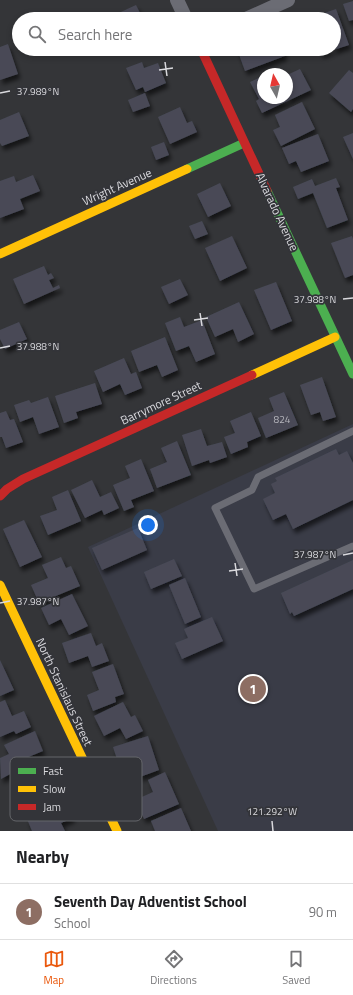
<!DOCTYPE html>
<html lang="en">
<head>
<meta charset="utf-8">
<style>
  :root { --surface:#fff; --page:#f6f6f6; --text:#202124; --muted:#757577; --line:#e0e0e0; --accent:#ea580c }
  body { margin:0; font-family:"Titillium Web",sans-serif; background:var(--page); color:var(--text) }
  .compass { position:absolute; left:257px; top:68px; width:36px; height:36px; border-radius:50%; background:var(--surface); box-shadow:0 2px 6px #0003; rotate:352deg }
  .you { position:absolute; left:148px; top:525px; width:14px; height:14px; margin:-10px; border:3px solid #fff; border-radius:50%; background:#1a73e8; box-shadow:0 0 0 6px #1a73e833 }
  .badge { display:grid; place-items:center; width:26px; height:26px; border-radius:50%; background:var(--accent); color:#fff; font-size:13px; font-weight:700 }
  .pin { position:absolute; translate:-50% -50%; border:2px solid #fff; box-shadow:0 1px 4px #0006 }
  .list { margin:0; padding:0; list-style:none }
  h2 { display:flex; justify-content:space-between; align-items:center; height:52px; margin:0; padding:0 16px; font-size:17px }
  h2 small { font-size:13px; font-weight:400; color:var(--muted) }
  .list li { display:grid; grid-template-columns:26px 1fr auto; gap:12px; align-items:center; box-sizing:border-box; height:56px; padding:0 16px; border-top:1px solid var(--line) }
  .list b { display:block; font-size:15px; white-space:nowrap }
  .list p { margin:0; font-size:13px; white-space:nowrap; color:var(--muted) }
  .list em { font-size:13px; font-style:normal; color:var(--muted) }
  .icon { flex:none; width:22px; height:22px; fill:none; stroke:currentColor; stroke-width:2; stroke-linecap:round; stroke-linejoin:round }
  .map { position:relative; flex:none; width:353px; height:831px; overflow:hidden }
  .search { position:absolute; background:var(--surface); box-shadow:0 2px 6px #0003; left:12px; right:12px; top:12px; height:44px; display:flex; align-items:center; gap:10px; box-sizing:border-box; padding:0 14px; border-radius:22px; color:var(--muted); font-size:15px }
  .sheet { height:108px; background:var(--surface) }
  nav { display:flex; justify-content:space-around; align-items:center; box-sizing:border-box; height:56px; border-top:1px solid var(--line); background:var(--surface); font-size:11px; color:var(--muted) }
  nav a { display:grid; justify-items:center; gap:2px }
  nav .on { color:var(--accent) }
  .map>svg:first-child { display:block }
</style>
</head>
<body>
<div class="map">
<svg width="353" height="831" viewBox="0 0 353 831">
  <defs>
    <filter id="shadow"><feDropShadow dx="2.5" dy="4.5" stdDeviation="2" flood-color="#0009"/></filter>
  </defs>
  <rect width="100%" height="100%" fill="#343538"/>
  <path fill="#3a3c47" d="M353 424V831H218L88 547Z"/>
  <g fill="#484a57" filter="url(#shadow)">
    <path d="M353 1V20L349 21 343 4Z"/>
    <path d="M136 5 143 19H111L110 17Z"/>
    <path d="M336 9 349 45 321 54 319 49H334V19H320L319 15Z"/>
    <path d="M8 44 18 74 0 80V47Z"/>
    <path d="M237 49H283L285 56 245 71Z"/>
    <path d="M142 62 144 68 158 63 166 83 145 92 143 87 136 90 126 68Z"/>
    <path d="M300 69 311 90 262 113 256 101 259 99 250 82 263 76V98H287V75Z"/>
    <path d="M349 70 353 73V109L351 112 329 93Z"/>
    <path d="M145 93 150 106 133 112 128 100Z"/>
    <path d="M302 102 315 129 281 146 273 130 280 127 275 115Z"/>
    <path d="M180 107 187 123 192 121 197 132 170 144 158 117Z"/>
    <path d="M19 112 29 136 2 146 0 143V120Z"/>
    <path d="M353 133V159L343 137Z"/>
    <path d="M318 134 329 161 301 172 296 161 289 164 282 148Z"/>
    <path d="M164 142 169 155 156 160 151 147Z"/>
    <path d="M33 175 40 191 20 199 24 209 0 218V181L14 176 16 182Z"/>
    <path d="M336 178 340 187 336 188 348 220 327 228 313 193 298 199 293 187 312 179 315 186Z"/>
    <path d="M220 183 231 206 208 217 197 194Z"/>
    <path d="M202 221 208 234 195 239 189 226Z"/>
    <path d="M232 236 247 268 220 281 205 248Z"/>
    <path d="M352 236 353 239V275L345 278 331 243Z"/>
    <path d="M44 266 48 275 51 273 54 278 49 280 53 288 59 285 60 288 24 304 13 279Z"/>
    <path d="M180 279 188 295 169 304 161 287Z"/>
    <path d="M276 282 292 321 271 330 254 290Z"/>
    <path d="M239 302 254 334 238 342 233 329 215 337 206 317Z"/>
    <path d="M180 317 184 327 202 320 215 354 196 362 189 346 176 351 165 323Z"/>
    <path d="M19 322 27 339 5 349 0 339V330Z"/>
    <path d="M165 337 178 370 162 377 157 365 139 372 131 351Z"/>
    <path d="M124 358 131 374 136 372 142 388 125 395 120 384 103 392 94 371Z"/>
    <path d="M322 377 336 417 323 421 320 412 311 415 300 385Z"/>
    <path d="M95 383 102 404 76 412 78 418 64 423 55 396Z"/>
    <path d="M284 392 298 425 266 438 258 418 274 411 269 398Z"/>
    <path d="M48 397 59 427 39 434 33 417 20 422 14 405 29 400 31 403Z"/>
    <path d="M6 411 10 420 14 419 23 442 6 448 2 437H0V413Z"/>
    <path d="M251 412 261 436 247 442 248 447 231 454 224 437 235 433 230 421Z"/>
    <path d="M201 429 207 446 222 442 227 457 210 463 209 460 192 466 182 435Z"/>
    <path d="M177 441 191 475 157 488 150 469 167 462 161 448Z"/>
    <path d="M336 449 339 455 347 451 353 463V500L293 529 286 514 273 520 263 499 275 493 271 484 277 481 275 478Z"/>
    <path d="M141 459 154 491 131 500 134 507 124 511 113 485 130 478 125 466Z"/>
    <path d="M92 480 100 497 111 492 119 508 104 515 102 510 85 518 71 490Z"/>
    <path d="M68 490 81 521 48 535 40 516 57 510 52 497Z"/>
    <path d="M24 520 42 557 20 567 3 529Z"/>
    <path d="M138 528 147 550 102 570 92 548Z"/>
    <path d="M61 557 66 568 71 566 80 586 39 603 31 585 48 578 42 565Z"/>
    <path d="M174 559 182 576 151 589 144 572Z"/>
    <path d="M353 560V589L294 616 292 612 290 614 281 593Z"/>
    <path d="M185 578 201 617 185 624 169 585Z"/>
    <path d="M72 594 88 626 69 635 61 619 49 625 41 608Z"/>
    <path d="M212 617 223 641 182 659 175 643 188 638 184 629Z"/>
    <path d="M91 633 96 646 102 643 109 661 92 667 88 656 69 663 62 643Z"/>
    <path d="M0 660 14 690 0 696Z"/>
    <path d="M113 664 124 694 115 697 116 702 93 711 87 695 99 690 92 672Z"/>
    <path d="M5 700 12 716 24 711 31 727 16 734 14 731 0 737V702Z"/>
    <path d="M123 702 131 717 135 715 143 731 126 739 120 728 104 736 94 716Z"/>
    <path d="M35 731 43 751 26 758 33 772 17 779 14 772 1 779 0 758 9 754 4 745Z"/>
    <path d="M148 736 159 770 140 777 135 760 119 765 113 747Z"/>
    <path d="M165 772 179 804 144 819 135 800 153 792 148 780Z"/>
    <path d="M67 803 73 818 61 823 65 831H32L27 819Z"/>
    <path d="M181 808 191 831H155L151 821Z"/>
  </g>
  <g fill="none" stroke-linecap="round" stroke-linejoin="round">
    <path stroke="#6b6c74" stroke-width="7" d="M353 431 258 477 252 490 215 508 254 589 353 546"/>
    <g stroke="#6b6c74" stroke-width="14">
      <path d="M177 0 186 19"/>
      <path d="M246 19 288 0"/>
    </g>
    <g stroke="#4caf50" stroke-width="9">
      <path d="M187 169 244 143"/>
      <path d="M267 191 353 374"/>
    </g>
    <g stroke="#ffc107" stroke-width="9">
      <path d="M0 254 187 169"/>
      <path d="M252 375 335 337"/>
      <path d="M0 585 117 831"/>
    </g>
    <g stroke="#c62828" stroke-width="9">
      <path d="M201 49 267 191"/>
      <path d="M0 496 7 489 23 479 252 375"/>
    </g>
  </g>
  <path fill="none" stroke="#d9d9dd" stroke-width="1.5" d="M165 62 167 76M159 70 173 68M0 93 10 91M343 299 353 298M200 313 202 326M194 320 208 318M0 348 10 346M343 555 353 553M235 563 237 576M229 571 243 569M0 603 10 601M272 821 273 831"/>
  <g text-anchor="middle" stroke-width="3.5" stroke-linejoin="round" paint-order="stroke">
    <g font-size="10" fill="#b5b5bc">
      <text x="282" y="423">824</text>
    </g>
    <g font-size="12" fill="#d9d9dd" stroke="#333439">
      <text transform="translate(117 187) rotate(-24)" y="4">Wright Avenue</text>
      <text transform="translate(277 212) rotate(65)" y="4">Alvarado Avenue</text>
      <text transform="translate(161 403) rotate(-25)" y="4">Barrymore Street</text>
      <text transform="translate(64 692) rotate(65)" y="4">North Stanislaus Street</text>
    </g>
  </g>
  <rect x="10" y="757" width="132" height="64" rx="6" fill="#333439" stroke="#65666a" stroke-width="1"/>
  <rect x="18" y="768" width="18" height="6" fill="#4caf50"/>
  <rect x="18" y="786" width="18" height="6" fill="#ffc107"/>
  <rect x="18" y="804" width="18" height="6" fill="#c62828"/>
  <g font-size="11" fill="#d9d9dd">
    <text x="43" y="775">Fast</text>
    <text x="43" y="793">Slow</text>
    <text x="43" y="811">Jam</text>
  </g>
  <g font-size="10" text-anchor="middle" fill="#d9d9dd" stroke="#333439" stroke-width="3.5" stroke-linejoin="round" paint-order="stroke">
    <text x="38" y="95">37.989°N</text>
    <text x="315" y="303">37.988°N</text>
    <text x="38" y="350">37.988°N</text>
    <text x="315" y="558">37.987°N</text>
    <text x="38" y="605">37.987°N</text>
    <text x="272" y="815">121.292°W</text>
  </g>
</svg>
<svg class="compass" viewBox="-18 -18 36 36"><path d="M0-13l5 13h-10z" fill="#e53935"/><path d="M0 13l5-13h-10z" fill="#757577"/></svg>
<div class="you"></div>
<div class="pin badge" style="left:253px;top:689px;background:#8d6e63">1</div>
<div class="search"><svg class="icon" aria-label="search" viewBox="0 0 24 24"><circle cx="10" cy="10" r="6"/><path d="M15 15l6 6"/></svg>Search here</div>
</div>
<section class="sheet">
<h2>Nearby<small></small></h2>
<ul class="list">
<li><span class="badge" style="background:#8d6e63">1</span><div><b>Seventh Day Adventist School</b><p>School</p></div><em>90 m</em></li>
</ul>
</section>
<nav>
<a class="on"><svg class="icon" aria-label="map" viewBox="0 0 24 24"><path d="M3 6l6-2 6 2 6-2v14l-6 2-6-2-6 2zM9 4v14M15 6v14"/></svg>Map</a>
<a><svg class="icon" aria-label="directions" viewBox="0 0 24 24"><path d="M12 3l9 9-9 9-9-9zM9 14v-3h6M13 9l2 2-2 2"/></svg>Directions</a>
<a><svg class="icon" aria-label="saved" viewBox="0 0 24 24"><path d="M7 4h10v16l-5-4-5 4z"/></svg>Saved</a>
</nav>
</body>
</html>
